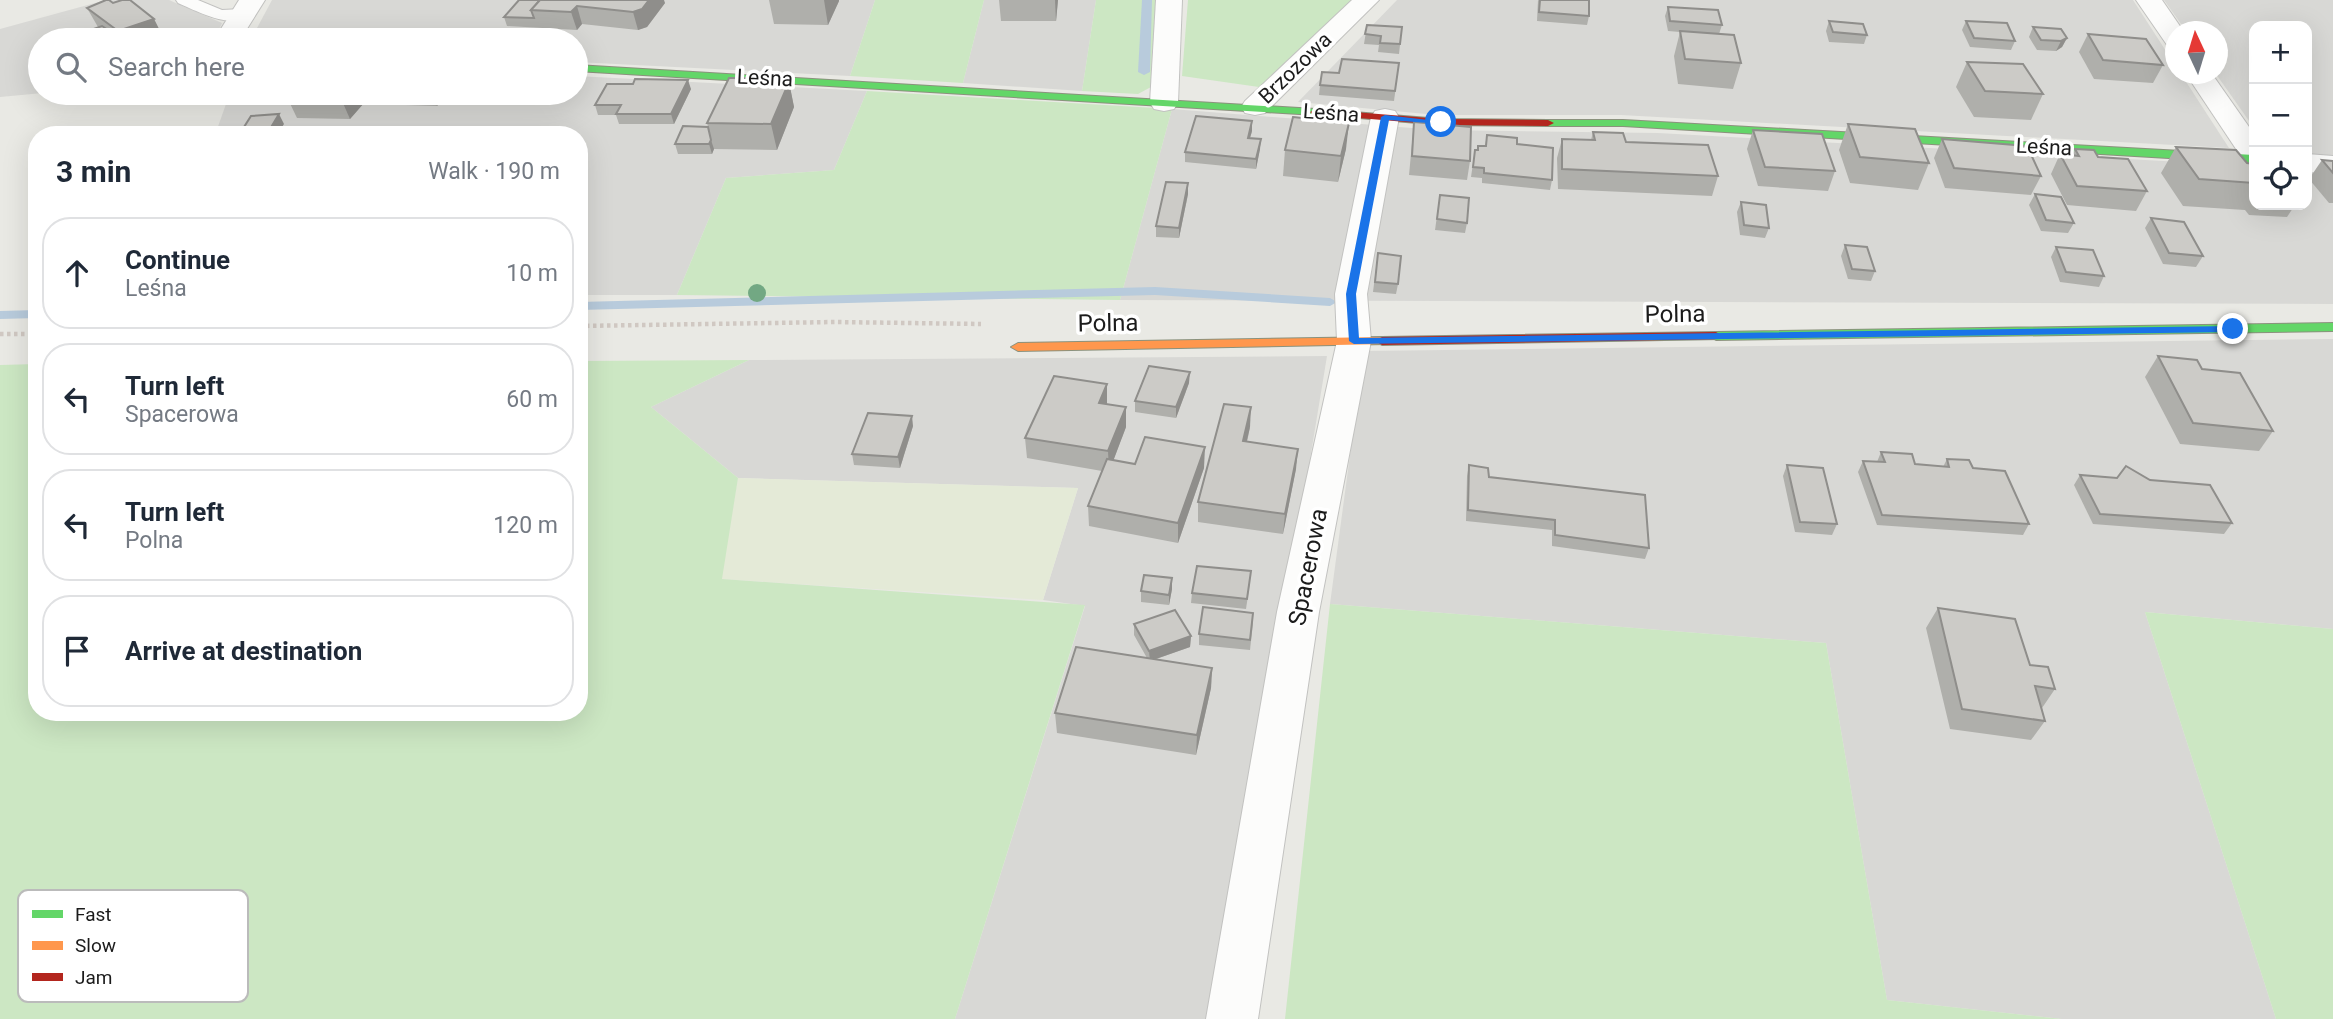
<!DOCTYPE html>
<html lang="en">
<head>
<meta charset="utf-8">
<style>
  :root { --surface:#fff; --page:#f2f2f3; --text:#1f2937; --muted:#747a83; --line:#e0e1e3 }
  body { margin:0; font-family:Roboto,sans-serif; background:var(--page); color:var(--text) }
  .controls { position:absolute; right:21px; top:21px; display:grid; overflow:hidden; border-radius:14px; box-shadow:0 7px 28px #0002 }
  .controls button { width:63px; height:63px; display:grid; place-items:center; padding:0; border:0; border-bottom:2px solid var(--line); background:var(--surface); color:var(--text); font:35px sans-serif }
  .compass { position:absolute; left:2165px; top:21px; width:63px; height:63px; border-radius:50%; background:var(--surface); box-shadow:0 7px 28px #0002; rotate:356deg }
  .stop { position:absolute; width:21px; height:21px; margin:-16px; border:5px solid #1a73e8; border-radius:50%; background:#fff }
  .stop.end { background:#1a73e8; border-color:#fff; box-shadow:0 2px 7px #0008 }
  .list { margin:0; padding:0; list-style:none }
  h2 { display:flex; justify-content:space-between; align-items:center; height:91px; margin:0; padding:0 28px; font-size:30px }
  h2 small { font-size:23px; font-weight:400; color:var(--muted) }
  .list li { display:grid; grid-template-columns:46px 1fr auto; gap:21px; align-items:center; box-sizing:border-box; height:112px; margin:0 14px 14px; padding:0 14px; border:2px solid var(--line); border-radius:28px }
  .list b { display:block; font-size:26px; white-space:nowrap }
  .list p { margin:0; font-size:23px; white-space:nowrap; color:var(--muted) }
  .list em { font-size:23px; font-style:normal; color:var(--muted) }
  .icon { flex:none; width:38px; height:38px; fill:none; stroke:currentColor; stroke-width:2; stroke-linecap:round; stroke-linejoin:round }
  .map { position:relative; flex:none; width:2333px; height:1019px; overflow:hidden }
  .search { position:absolute; background:var(--surface); box-shadow:0 7px 28px #0002; left:28px; top:28px; width:560px; height:77px; display:flex; align-items:center; gap:18px; box-sizing:border-box; padding:0 24px; border-radius:38px; color:var(--muted); font-size:26px }
  .panel { position:absolute; background:var(--surface); box-shadow:0 7px 28px #0002; left:28px; top:126px; width:560px; height:595px; border-radius:28px }
  .map>svg:first-child { display:block }
</style>
</head>
<body>
<div class="map">
<svg width="2333" height="1019" viewBox="0 0 2333 1019">
  <rect width="100%" height="100%" fill="#e9e9e4"/>
  <g fill="#d8d8d5">
    <path d="M106 0H169L222 23 214 40H40V93H43L0 97V29Z"/>
    <path d="M272 0H875L850 76 576 62V40H265L257 28Z"/>
    <path d="M984 0H1096L1082 91 963 83Z"/>
    <path d="M1397 0H2133L2175 65 2176 74H2181L2229 148 1621 115H1437L1298 102Z"/>
    <path d="M2164 0H2333V157L2307 155V26H2254V128L2216 74 2218 32 2186 31Z"/>
    <path d="M576 76 867 91 834 170 726 178 677 295H579V135H215L226 104 152 93H576Z"/>
    <path d="M1172 109 1437 130 1658 133 2254 166V205H2307V170L2333 172V304L1120 300Z"/>
    <path d="M2333 339V629L2145 612 2276 1019H2062L1887 1000 1826 643 1330 604 1364 351Z"/>
    <path d="M1327 356 1218 1019H955L1085 606 1043 600 1078 488 738 478 651 407 749 360Z"/>
  </g>
  <path fill="#e4ead7" d="M738 478 1078 488 1043 600 721 579Z"/>
  <g fill="#cce7c3">
    <path d="M875 0H984L963 83 850 76Z"/>
    <path d="M1096 0H1157L1151 87 1138 94 1082 91Z"/>
    <path d="M1188 0H1355L1286 67 1259 87 1182 76Z"/>
    <path d="M867 91 1172 109 1120 300 677 295 726 178 834 170Z"/>
    <path d="M749 360 651 407 738 478 722 579 1085 605 955 1019H0V365L37 364V712H579V361Z"/>
    <path d="M1330 604 1826 643 1887 1000 2062 1019H1285Z"/>
    <path d="M2145 612 2333 629V1019H2276Z"/>
  </g>
  <g fill="none" stroke-linecap="round" stroke-linejoin="round">
    <g fill="#b8cbdc" fill-rule="evenodd">
      <path d="M1142 0H1152L1150 72 1144 75 1138 72Z"/>
      <path d="M1155 287 1330 298 1337 302 1330 306 1155 295 579 310V302Z"/>
      <path d="M37 310V318L0 319V311Z"/>
    </g>
    <g stroke="#c2c2c0" stroke-width="2">
      <path id="lane" d="M176 0H198L222 10 242 9 250 14C232 31 197 11 178 3Z"/>
    </g>
    <g stroke="#c2c2c0" stroke-width="2">
      <g id="street">
        <path d="M239 0H265L245 32 250 40H224L219 32Z"/>
        <path d="M1156 0H1182L1178 103 1174 109 1164 111 1154 109 1150 103Z"/>
        <path d="M1352 0H1379L1265 113 1255 115 1245 113 1241 107 1245 101Z"/>
        <path d="M2136 0H2162L2184 32H2176V47L2167 45Z"/>
        <path d="M2186 74H2212L2254 134V164L2244 161Z"/>
        <path d="M1385 109 1395 111 1399 117 1367 294 1371 341 1319 612 1258 1019H1206L1277 612 1337 341 1335 294 1371 117 1375 111Z"/>
        <path d="M2307 154 2333 156V174L2307 172Z"/>
      </g>
    </g>
    <g stroke="#8b927d" stroke-width="2">
      <g id="fast">
        <path d="M576 65 1316 109 1322 112 1316 115 576 71Z"/>
        <path d="M1623 120 2254 155V163L1623 126H1548L1542 123 1548 120Z"/>
        <path d="M2333 323V331L1716 340 1709 336 1716 332Z"/>
      </g>
    </g>
    <g stroke="#8b927d" stroke-width="2">
      <path id="slow" d="M1382 337 1387 338 1389 341 1387 344 1018 351 1011 347 1018 343Z"/>
    </g>
    <g stroke="#8b927d" stroke-width="2">
      <g id="jam">
        <path d="M1316 109 1441 119 1548 120 1554 123 1548 126 1441 125 1312 114 1310 112Z"/>
        <path d="M1716 332 1723 336 1721 339 1382 345 1375 341 1382 337Z"/>
      </g>
    </g>
    <g stroke="#d0c8c2" stroke-width="4.5" stroke-dasharray="3.5 3.5" stroke-linecap="butt">
      <path d="M579 326 835 322 981 324"/>
      <path d="M0 334H37"/>
    </g>
    <use href="#lane" fill="#fcfcfb" fill-rule="evenodd"/>
    <use href="#street" fill="#fcfcfb" fill-rule="evenodd"/>
    <use href="#fast" fill="#63d668" fill-rule="evenodd"/>
    <use href="#slow" fill="#ff974d" fill-rule="evenodd"/>
    <use href="#jam" fill="#b3261e" fill-rule="evenodd"/>
  </g>
  <circle fill="#72a883" cx="757" cy="293" r="9"/>
  <g fill="#afafab">
    <path d="M519 0 665 3 647 27 638 30 582 24 577 30 507 26 504 17Z"/>
    <path d="M769 0H839V1L828 25 774 24Z"/>
    <path d="M999 0H1058L1056 21H1001Z"/>
    <path d="M1538 0 1589 16 1587 25 1537 21Z"/>
    <path d="M113 3 154 19 163 37 155 40H79L76 35 98 27 87 8Z"/>
    <path d="M1668 7 1722 25 1719 34 1741 63 1733 89 1678 84 1674 56 1680 32 1668 31 1665 16Z"/>
    <path d="M1829 21 1867 35 1864 44 1829 42 1826 31Z"/>
    <path d="M1966 21 2015 41 2011 50 1970 47 1962 30Z"/>
    <path d="M1367 25 1402 27 1399 54 1378 52 1379 45 1364 44Z"/>
    <path d="M2033 27 2067 38 2062 47 2056 51 2037 50 2029 37Z"/>
    <path d="M2088 34 2163 65 2153 83 2094 79 2079 52Z"/>
    <path d="M1967 62 2043 94 2031 120 1974 117 1956 87Z"/>
    <path d="M1399 63 1394 101 1319 95 1320 85 1339 73Z"/>
    <path d="M750 78 751 81 789 82 794 107 777 150 714 149 712 154H678L675 144 708 127 707 123Z"/>
    <path d="M633 84 691 89 674 124H619L616 115H598L595 105Z"/>
    <path d="M285 93H447L437 106 375 104 371 95 350 119 297 118Z"/>
    <path d="M1414 122 1470 161 1467 180 1409 175Z"/>
    <path d="M1848 124 1929 163 1918 190 1850 183 1839 150Z"/>
    <path d="M1753 130 1835 171 1828 191 1758 186 1747 149Z"/>
    <path d="M1252 131 1250 138 1260 149 1256 169 1185 162V152Z"/>
    <path d="M1593 132 1626 142 1718 176 1712 196 1558 189 1557 158 1562 139 1591 140Z"/>
    <path d="M1487 135 1517 144 1552 180 1550 190 1482 183V178L1471 177 1475 150H1477L1485 146Z"/>
    <path d="M1942 139 2041 176 2031 195 1945 188 1934 158Z"/>
    <path d="M2176 147 2247 163 2254 164V205H2295L2287 217 2249 215 2245 210 2183 206 2161 173Z"/>
    <path d="M1346 149 1338 182 1283 176 1285 150Z"/>
    <path d="M2075 149 2098 157 2147 191 2136 211 2067 205 2051 174 2060 154 2072 155Z"/>
    <path d="M2322 160 2333 161V203H2329L2309 179Z"/>
    <path d="M1188 183V194L1179 238 1156 237V226Z"/>
    <path d="M2035 194 2074 223 2068 233 2041 231 2029 205Z"/>
    <path d="M1440 195 1467 223 1465 233 1435 230Z"/>
    <path d="M1741 202 1769 228 1765 238 1740 235 1737 212Z"/>
    <path d="M2151 218 2203 256 2196 267 2163 264 2145 228Z"/>
    <path d="M1845 245 1875 271 1871 281 1848 279 1841 256Z"/>
    <path d="M2056 247 2104 276 2099 287 2060 282 2051 257Z"/>
    <path d="M1378 253 1398 284 1396 294 1373 292Z"/>
    <path d="M2158 356 2202 369 2273 431 2259 451 2180 444 2145 377Z"/>
    <path d="M1189 383 1176 418 1135 412V401Z"/>
    <path d="M1107 404 1126 427 1113 461 1135 464 1204 468 1178 543 1089 526 1088 506 1102 471 1027 458 1025 438Z"/>
    <path d="M913 426 900 468 854 465 852 454Z"/>
    <path d="M1250 427 1247 442 1296 469 1283 534 1198 522V502Z"/>
    <path d="M1881 452 1915 464 1943 467 1947 459 1973 468 2029 524 2023 535 1877 525 1858 472 1863 461 1877 462Z"/>
    <path d="M1469 465 1489 477 1649 548 1645 559 1552 546V530L1466 521 1467 476Z"/>
    <path d="M1787 465 1837 524 1832 535 1795 532 1783 476Z"/>
    <path d="M2080 475 2232 523 2224 534 2093 524 2074 485Z"/>
    <path d="M1172 578V589L1169 605 1141 602V591Z"/>
    <path d="M1250 582 1246 609 1191 603 1192 593Z"/>
    <path d="M1938 608 2030 665 2055 689 2042 708 2045 721 2031 740 1950 729 1926 628Z"/>
    <path d="M1253 623 1250 650 1199 645V634Z"/>
    <path d="M1134 624 1191 636 1190 647 1156 659 1212 668 1211 688 1196 755 1057 733 1055 713 1147 658 1134 635Z"/>
  </g>
  <g fill="#8f8e8b">
    <path d="M649 0H664L665 3 647 27 638 30 633 12Z"/>
    <path d="M824 0H839V1L828 25Z"/>
    <path d="M1055 0H1058L1056 21Z"/>
    <path d="M577 6 582 24 577 30 571 12Z"/>
    <path d="M154 19 163 37 155 40H121H123L118 31Z"/>
    <path d="M2067 38 2062 47 2056 51 2061 41Z"/>
    <path d="M688 80 691 89 674 124 671 114Z"/>
    <path d="M789 82 794 107 777 150 771 124Z"/>
    <path d="M339 93H373L371 94V95L350 119 339 94Z"/>
    <path d="M436 93H447L437 106 433 96Z"/>
    <path d="M279 114 284 124 277 135H267Z"/>
    <path d="M1252 121V131L1247 148 1248 138Z"/>
    <path d="M1349 123 1346 149 1338 182 1341 156Z"/>
    <path d="M1261 139 1260 149 1256 169V159Z"/>
    <path d="M711 140 714 149 712 154 709 144Z"/>
    <path d="M1188 183V194L1179 238V228Z"/>
    <path d="M1190 372 1189 383 1176 418V407Z"/>
    <path d="M1107 384V404L1099 403Z"/>
    <path d="M1126 407V427L1109 472 1108 451Z"/>
    <path d="M1251 407 1250 427 1242 462 1243 441Z"/>
    <path d="M912 416 913 426 900 468 898 457Z"/>
    <path d="M1205 447 1204 468 1178 543V523Z"/>
    <path d="M1298 449 1296 469 1283 534 1285 514Z"/>
    <path d="M1172 578V589L1169 605V595Z"/>
    <path d="M1191 636 1190 647 1150 661 1149 651Z"/>
    <path d="M1212 668 1211 688 1196 755 1197 735Z"/>
  </g>
  <g fill="#cccbc7" stroke="#8f8e8b" stroke-width="2">
    <path d="M106 0H109L113 3 122 0H130L154 19 118 31 87 8Z"/>
    <path d="M519 0H540L531 10 534 18 504 17Z"/>
    <path d="M540 0H649L642 9 633 12 577 6 571 12 531 10Z"/>
    <path d="M1540 0H1589V16L1539 12Z"/>
    <path d="M1668 7 1718 10 1722 25 1670 21Z"/>
    <path d="M1829 21 1863 24 1867 35 1833 32Z"/>
    <path d="M1966 21 2007 23 2015 41 1974 38Z"/>
    <path d="M1367 25 1402 27 1400 44 1380 43 1381 36 1365 34Z"/>
    <path d="M102 26 123 40H83L76 35Z"/>
    <path d="M2033 27 2061 29 2067 38 2061 41 2041 40Z"/>
    <path d="M1680 31 1734 35 1741 63 1685 59Z"/>
    <path d="M2088 34 2146 39 2163 65 2103 60Z"/>
    <path d="M1342 59 1399 63 1395 91 1320 85 1322 72 1339 73Z"/>
    <path d="M1967 62 2023 64 2043 94 1985 91Z"/>
    <path d="M729 78H750L748 81 789 82 771 124 707 123Z"/>
    <path d="M635 79 688 80 671 114H616L621 105H595L607 84H633Z"/>
    <path d="M298 93H339V94Z"/>
    <path d="M372 93H436L433 96 371 94Z"/>
    <path d="M279 114 267 134 239 135 251 116Z"/>
    <path d="M1196 116 1252 121 1248 138 1261 139 1256 159 1185 152Z"/>
    <path d="M1293 117 1349 123 1341 156 1285 150Z"/>
    <path d="M1414 122 1471 127 1470 161 1412 156Z"/>
    <path d="M1848 124 1915 129 1929 163 1860 157Z"/>
    <path d="M683 126 708 127 711 140 709 144H675Z"/>
    <path d="M1753 130 1822 134 1835 171 1765 167Z"/>
    <path d="M1593 132 1623 133 1626 142 1708 145 1718 176 1562 169V139L1595 140Z"/>
    <path d="M1487 135 1517 138V144L1553 148 1552 180 1484 173V168L1473 167 1475 150H1478V146H1486Z"/>
    <path d="M1942 139 2027 146 2041 176 1954 168Z"/>
    <path d="M2176 147 2236 150 2247 163 2254 164V183L2199 179Z"/>
    <path d="M2075 149 2094 150 2098 157 2128 159 2147 191 2077 186 2060 154 2079 156Z"/>
    <path d="M2322 160 2333 161V173Z"/>
    <path d="M1166 182 1188 183 1179 228 1156 226Z"/>
    <path d="M2035 194 2061 197 2074 223 2046 220Z"/>
    <path d="M1440 195 1469 198 1467 223 1437 219Z"/>
    <path d="M1741 202 1766 205 1769 228 1744 225Z"/>
    <path d="M2151 218 2184 222 2203 256 2169 253Z"/>
    <path d="M1845 245 1867 247 1875 271 1852 269Z"/>
    <path d="M2056 247 2093 250 2104 276 2066 272Z"/>
    <path d="M1378 253 1401 256 1398 284 1375 282Z"/>
    <path d="M2158 356 2197 360 2202 369 2240 373 2273 431 2193 423Z"/>
    <path d="M1149 366 1190 372 1176 407 1135 401Z"/>
    <path d="M1054 376 1107 384 1099 403 1126 407 1108 451 1025 438Z"/>
    <path d="M1224 404 1251 407 1243 441 1298 449 1285 514 1198 502Z"/>
    <path d="M868 413 912 416 898 457 852 454Z"/>
    <path d="M1145 437 1205 447 1178 523 1088 506 1107 459 1135 464Z"/>
    <path d="M1881 452 1912 454 1915 464 1949 467 1947 459 1969 460 1973 468 2005 471 2029 524 1882 515 1863 461 1885 462Z"/>
    <path d="M1469 465 1488 468 1489 477 1645 495 1649 548 1555 535V520L1468 510Z"/>
    <path d="M1787 465 1823 468 1837 524 1800 522Z"/>
    <path d="M2126 466 2150 480 2210 485 2232 523 2100 514 2080 475 2117 478Z"/>
    <path d="M1197 566 1251 571 1247 599 1192 593Z"/>
    <path d="M1144 575 1172 578 1169 595 1141 591Z"/>
    <path d="M1203 607 1253 613 1250 640 1199 634Z"/>
    <path d="M1938 608 2015 619 2030 665 2048 667 2055 689 2035 686 2045 721 1962 709Z"/>
    <path d="M1175 610 1191 636 1149 651 1134 624Z"/>
    <path d="M1076 647 1212 668 1197 735 1055 713Z"/>
  </g>
  <path fill="#1a73e8" d="M1385 115 1446 122 1441 124 1389 120 1356 294 1359 338 2233 326 2238 329 2233 332 1354 344 1349 341 1346 294 1381 117Z"/>
  <g text-anchor="middle" stroke-width="7" stroke-linejoin="round" paint-order="stroke">
    <g font-size="21" fill="#1b1b1b" stroke="#fff">
      <text transform="translate(1295 68) rotate(-44)" y="7">Brzozowa</text>
      <text transform="translate(765 78) rotate(3)" y="7">Leśna</text>
      <text transform="translate(1331 113) rotate(4)" y="7">Leśna</text>
      <text transform="translate(2044 147) rotate(3)" y="7">Leśna</text>
    </g>
    <g font-size="24" fill="#1b1b1b" stroke="#fff">
      <text transform="translate(1675 314) rotate(-1)" y="8">Polna</text>
      <text transform="translate(1108 323) rotate(-1)" y="8">Polna</text>
      <text transform="translate(1308 567) rotate(-79)" y="8">Spacerowa</text>
    </g>
  </g>
  <rect x="18" y="890" width="230" height="112" rx="10" fill="#fff" stroke="#bbb" stroke-width="2"/>
  <rect x="32" y="910" width="31" height="8" fill="#63d668"/>
  <rect x="32" y="941" width="31" height="9" fill="#ff974d"/>
  <rect x="32" y="973" width="31" height="8" fill="#b3261e"/>
  <g font-size="19" fill="#1b1b1b">
    <text x="75" y="921">Fast</text>
    <text x="75" y="952">Slow</text>
    <text x="75" y="984">Jam</text>
  </g>
</svg>
<div class="controls">
<button>+</button>
<button>−</button>
<button><svg class="icon" aria-label="locate" viewBox="0 0 24 24"><circle cx="12" cy="12" r="6"/><path d="M12 2v4M12 18v4M2 12h4M18 12h4"/></svg></button>
</div>
<svg class="compass" viewBox="-18 -18 36 36"><path d="M0-13l5 13h-10z" fill="#e53935"/><path d="M0 13l5-13h-10z" fill="#747a83"/></svg>
<div class="stop" style="left:1441px;top:122px"></div>
<div class="stop end" style="left:2233px;top:329px"></div>
<div class="search"><svg class="icon" aria-label="search" viewBox="0 0 24 24"><circle cx="10" cy="10" r="6"/><path d="M15 15l6 6"/></svg>Search here</div>
<section class="panel">
<h2>3 min<small>Walk · 190 m</small></h2>
<ul class="list">
<li><svg class="icon" aria-label="ahead" viewBox="0 0 24 24"><path d="M12 20V5M6 11l6-6 6 6"/></svg><div><b>Continue</b><p>Leśna</p></div><em>10 m</em></li>
<li><svg class="icon" aria-label="left" viewBox="0 0 24 24"><path d="M17 20v-9H6M10 6l-5 5 5 5"/></svg><div><b>Turn left</b><p>Spacerowa</p></div><em>60 m</em></li>
<li><svg class="icon" aria-label="left" viewBox="0 0 24 24"><path d="M17 20v-9H6M10 6l-5 5 5 5"/></svg><div><b>Turn left</b><p>Polna</p></div><em>120 m</em></li>
<li><svg class="icon" aria-label="arrive" viewBox="0 0 24 24"><path d="M6 21V4h12l-3 4 3 4H6"/></svg><div><b>Arrive at destination</b></div></li>
</ul>
</section>
</div>
</body>
</html>
